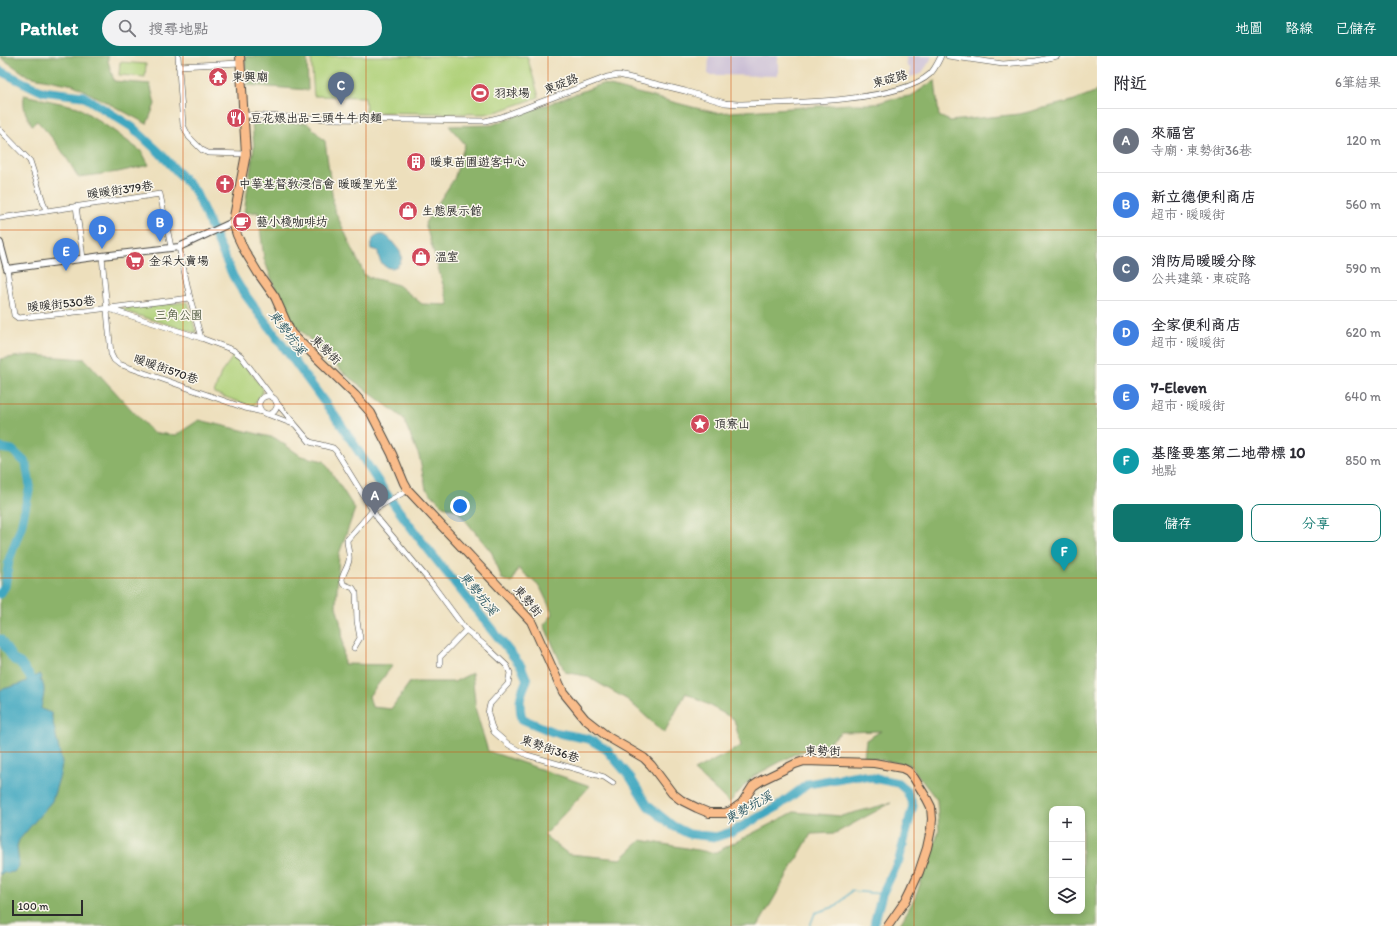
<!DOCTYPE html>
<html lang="zh-TW">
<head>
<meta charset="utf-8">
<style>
  :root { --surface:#fff; --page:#f2f2f3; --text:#2b2b33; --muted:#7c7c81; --line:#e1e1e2; --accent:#0f766e }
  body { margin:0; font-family:Itim,"LXGW WenKai TC",sans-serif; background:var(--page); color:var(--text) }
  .controls { position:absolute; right:12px; bottom:12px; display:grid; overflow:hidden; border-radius:8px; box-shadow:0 2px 6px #0003 }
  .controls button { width:36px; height:36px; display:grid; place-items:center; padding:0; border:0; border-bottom:1px solid var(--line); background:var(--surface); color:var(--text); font:20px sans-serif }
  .scale { position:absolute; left:12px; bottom:10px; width:71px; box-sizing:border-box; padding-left:4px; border:2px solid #2b2b2b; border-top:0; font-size:11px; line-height:14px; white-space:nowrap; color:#2b2b2b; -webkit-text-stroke:3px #fbf7ec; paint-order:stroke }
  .you { position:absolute; left:460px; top:450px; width:14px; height:14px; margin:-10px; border:3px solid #fff; border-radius:50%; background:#1a73e8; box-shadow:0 0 0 6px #1a73e833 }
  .badge { display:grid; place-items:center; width:26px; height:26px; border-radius:50%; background:var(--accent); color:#fff; font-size:13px; font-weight:700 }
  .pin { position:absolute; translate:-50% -33px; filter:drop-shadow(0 1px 2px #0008) }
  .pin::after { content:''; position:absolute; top:21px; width:14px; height:12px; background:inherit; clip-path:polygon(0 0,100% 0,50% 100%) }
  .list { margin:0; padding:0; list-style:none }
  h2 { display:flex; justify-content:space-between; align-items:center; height:52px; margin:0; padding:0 16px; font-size:17px }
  h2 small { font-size:13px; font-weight:400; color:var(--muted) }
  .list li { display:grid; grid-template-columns:26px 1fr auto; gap:12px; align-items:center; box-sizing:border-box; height:64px; padding:0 16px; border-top:1px solid var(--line) }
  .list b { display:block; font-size:15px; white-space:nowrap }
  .list p { margin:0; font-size:13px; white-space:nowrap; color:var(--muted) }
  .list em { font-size:13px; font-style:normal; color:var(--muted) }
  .actions { display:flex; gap:8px; padding:12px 16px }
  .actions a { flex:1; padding:9px 0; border:1px solid var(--accent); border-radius:8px; text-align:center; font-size:14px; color:var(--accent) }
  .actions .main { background:var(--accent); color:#fff }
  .icon { flex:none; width:22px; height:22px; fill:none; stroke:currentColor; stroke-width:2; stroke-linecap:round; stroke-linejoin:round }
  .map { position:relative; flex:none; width:1097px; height:870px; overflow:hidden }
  header { display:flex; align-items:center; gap:24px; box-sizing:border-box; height:56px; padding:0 20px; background:var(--accent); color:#fff }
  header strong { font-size:19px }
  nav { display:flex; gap:22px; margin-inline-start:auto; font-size:14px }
  .search { width:280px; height:36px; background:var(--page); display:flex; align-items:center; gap:10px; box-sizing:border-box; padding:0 14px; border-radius:22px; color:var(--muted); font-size:15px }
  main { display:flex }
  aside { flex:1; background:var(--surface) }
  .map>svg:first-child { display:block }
</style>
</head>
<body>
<header>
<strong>Pathlet</strong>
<div class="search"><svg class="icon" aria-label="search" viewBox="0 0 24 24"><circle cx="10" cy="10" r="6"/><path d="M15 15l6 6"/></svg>搜尋地點</div>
<nav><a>地圖</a><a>路線</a><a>已儲存</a></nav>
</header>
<main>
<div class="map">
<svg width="1097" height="870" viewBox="0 0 1097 870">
  <rect width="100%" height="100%" fill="#fbf7ec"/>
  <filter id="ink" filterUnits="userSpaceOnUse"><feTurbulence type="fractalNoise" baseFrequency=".025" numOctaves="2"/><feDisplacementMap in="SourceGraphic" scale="8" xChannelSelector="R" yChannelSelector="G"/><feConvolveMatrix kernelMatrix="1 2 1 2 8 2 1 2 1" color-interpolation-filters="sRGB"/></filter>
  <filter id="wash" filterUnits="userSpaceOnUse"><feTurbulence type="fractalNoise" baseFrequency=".012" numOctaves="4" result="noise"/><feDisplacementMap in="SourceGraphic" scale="16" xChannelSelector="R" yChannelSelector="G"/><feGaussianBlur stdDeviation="0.9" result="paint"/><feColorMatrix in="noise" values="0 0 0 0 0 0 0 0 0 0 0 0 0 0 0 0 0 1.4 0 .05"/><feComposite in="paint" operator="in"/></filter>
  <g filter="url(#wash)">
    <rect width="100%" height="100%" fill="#eddfbc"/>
    <g fill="#cbbfd5">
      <path d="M709 0H778V20L708 19Z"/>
      <path d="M906 0H932L930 5 921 18 910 21V11H907Z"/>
    </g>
    <g fill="#b0d17a" stroke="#6e7e52">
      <path d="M311 0H527L539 41 499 55 485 58 366 56 365 41 314 40Z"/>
      <path d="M120 6 146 8 145 21 119 19Z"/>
      <path d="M188 246 196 277 117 253Z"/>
      <path d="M235 298 263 332 262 337 254 349 250 350 214 337 221 317Z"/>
    </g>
    <g fill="#8cb36a" stroke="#5c6f4a" fill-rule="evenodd">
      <path d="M0 0H108V5L114 25 150 28 155 48 147 68 74 29 28 20 0 1Z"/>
      <path d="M245 0H307L308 34 246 29Z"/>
      <path d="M935 24 939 60 950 65 1020 58 1072 45 1097 35V870H899L915 842 939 775 937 744 910 709 864 701 866 684 881 675 841 676 828 688 795 698 752 721 729 747 718 736 694 715 741 690 734 663 686 637 664 677 628 644 586 620 565 616 544 569 553 558 540 531 518 512 512 527 502 523 492 497 457 454 443 450 426 433 419 400 403 362 345 318 286 260 264 203 258 156 244 157 254 91 252 67H307L325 85 334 153 365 220 398 229 422 248 449 249 425 167 454 123 465 88 449 70 492 69 602 28 716 57 850 48H874L891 43 911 40ZM1052 753H1082V855H1052Z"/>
      <path d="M24 39 78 51 114 75 142 96 149 109 118 116 78 121C66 100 54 82 37 65L32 69C25 57 23 53 24 39Z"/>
      <path d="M30 299 85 303 153 377 176 379 199 364 275 382 301 400 324 405 355 453 339 498 336 550 342 573 344 608 393 609 369 640 372 651 391 653 410 626H454L472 617 476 655 488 695 590 730 544 779 568 798 621 803 641 784 714 797 794 756 841 760 891 747 836 777 811 778 758 870H0V303Z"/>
    </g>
    <g fill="#40a7c0" stroke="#366976">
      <path d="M379 179C386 178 389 182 394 188 396 191 400 194 401 198 405 214 379 220 378 195L371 193C370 186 372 182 379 179Z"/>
      <path d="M40 618 41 620 40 624C48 631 42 644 41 653L51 657 62 707 60 719 52 745 19 784 17 790 19 810 14 816 2 817 0 819V634L20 628Z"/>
    </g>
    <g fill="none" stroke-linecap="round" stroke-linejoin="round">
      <path stroke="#40a7c0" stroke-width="1.5" d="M810 870 815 857 837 850 851 835 882 838"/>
      <g stroke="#40a7c0" stroke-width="9">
        <path d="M0 15 41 35 83 40 132 71 159 96 195 135 233 220 241 233 342 370 385 436 419 482 521 610 527 624C520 639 518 646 522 663L553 676 589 683 607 694 630 721 648 750 673 770 689 778 716 781 734 775 777 751 808 728 858 719 898 727 907 735 913 750 899 804 882 838 875 864 874 870"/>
        <path d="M0 392 12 394 26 407 30 430 21 471 9 504 5 530 0 538"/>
        <path d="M0 583 14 604 20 607 31 622"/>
      </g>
    </g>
  </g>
  <g filter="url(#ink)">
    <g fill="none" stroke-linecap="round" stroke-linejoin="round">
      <g stroke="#484641" stroke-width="6">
        <g id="minor">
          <path d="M178 0 183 69 189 81 202 94 208 97 246 98"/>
          <path d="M948 0 1003 8 1036 5 1057 0"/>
          <path d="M178 10 240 7"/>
          <path d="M244 59 333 63 485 65 501 61 607 21 619 19 685 35 725 47 738 48C781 47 899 47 930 18 935 13 938 6 941 0"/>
          <path d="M0 74 30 105 46 155"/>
          <path d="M76 150 83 202"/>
          <path d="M0 162 160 138 171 191"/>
          <path d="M179 191 190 242 201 282"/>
          <path d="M102 200 111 298 114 304 119 308 245 352 262 356"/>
          <path d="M7 213 14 259 18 262 85 255 190 242"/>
          <path d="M109 253 201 282 233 294 241 300 272 341"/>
          <circle cx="268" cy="349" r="9"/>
          <path d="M276 346 310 386 333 392 336 395 378 463 432 528 466 574 488 592 507 610 510 617 508 628 490 648 488 657 491 669 494 676 509 689 527 699 604 721 613 727"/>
          <path d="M267 358 293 368"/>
          <path d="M354 592 360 582 357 565 356 537 353 532 343 528 342 523C343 517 348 511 349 504 350 497 347 491 347 484L373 454 408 434"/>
          <path d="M440 609V601L466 574"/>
        </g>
      </g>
      <g stroke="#484641" stroke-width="8">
        <path id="tertiary" d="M0 187 7 213 102 200 179 191 233 166"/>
      </g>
      <g stroke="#484641" stroke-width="10">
        <path id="primary" d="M240 0 246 98 233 166 237 179 244 194 258 217 275 241 291 277 355 339 371 357 392 398 404 427 408 434 531 565 563 636 585 663 608 681 644 702 651 709 672 737 681 744 697 752 709 757H725L731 755 742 747 753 730 762 724 795 708 804 705 874 707 902 712 908 715 914 722 927 743 931 751 932 763 931 773 927 792 919 816 911 834 906 844 888 870"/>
      </g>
      <use href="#minor" stroke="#fff" stroke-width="5"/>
      <use href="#tertiary" stroke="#fff" stroke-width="6"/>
      <use href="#primary" stroke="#f9bc8a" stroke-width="8"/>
    </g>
  </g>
  <path fill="none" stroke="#d5540f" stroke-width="1" stroke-opacity="0.55" d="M183 0V870M366 0V870M548 0V870M731 0V870M914 0V870M0 174H1097M0 348H1097M0 522H1097M0 696H1097"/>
  <defs>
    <g id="temple-disc" transform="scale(1)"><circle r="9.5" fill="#d1495b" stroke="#fbf7ec"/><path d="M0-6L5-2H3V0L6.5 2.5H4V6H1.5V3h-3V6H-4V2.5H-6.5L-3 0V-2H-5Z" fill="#fff"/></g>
    <g id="stadium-disc" transform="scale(1)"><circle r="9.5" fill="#d1495b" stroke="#fbf7ec"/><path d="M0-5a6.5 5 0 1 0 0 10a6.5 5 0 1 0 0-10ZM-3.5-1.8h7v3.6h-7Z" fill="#fff"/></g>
    <g id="restaurant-disc" transform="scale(1)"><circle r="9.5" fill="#d1495b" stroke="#fbf7ec"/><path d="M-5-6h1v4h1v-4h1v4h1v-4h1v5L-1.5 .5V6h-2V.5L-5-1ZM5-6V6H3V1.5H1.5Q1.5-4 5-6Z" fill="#fff"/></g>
    <g id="building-disc" transform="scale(1)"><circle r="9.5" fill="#d1495b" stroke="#fbf7ec"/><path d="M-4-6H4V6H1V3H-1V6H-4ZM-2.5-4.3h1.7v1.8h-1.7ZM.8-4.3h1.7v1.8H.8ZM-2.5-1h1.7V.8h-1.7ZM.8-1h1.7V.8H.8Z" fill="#fff"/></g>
    <g id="church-disc" transform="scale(1)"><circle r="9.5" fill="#d1495b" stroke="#fbf7ec"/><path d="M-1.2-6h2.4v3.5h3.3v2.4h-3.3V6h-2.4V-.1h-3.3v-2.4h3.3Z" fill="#fff"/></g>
    <g id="shop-disc" transform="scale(1)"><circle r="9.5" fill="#d1495b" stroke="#fbf7ec"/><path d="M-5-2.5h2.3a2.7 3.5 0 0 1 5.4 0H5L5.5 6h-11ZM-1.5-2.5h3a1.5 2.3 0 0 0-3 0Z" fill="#fff"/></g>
    <g id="cafe-disc" transform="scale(1)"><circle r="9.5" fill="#d1495b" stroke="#fbf7ec"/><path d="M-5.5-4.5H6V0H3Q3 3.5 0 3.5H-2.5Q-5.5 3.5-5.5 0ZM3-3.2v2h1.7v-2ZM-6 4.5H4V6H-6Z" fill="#fff"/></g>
    <g id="supermarket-disc" transform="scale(1)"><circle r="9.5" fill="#d1495b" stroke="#fbf7ec"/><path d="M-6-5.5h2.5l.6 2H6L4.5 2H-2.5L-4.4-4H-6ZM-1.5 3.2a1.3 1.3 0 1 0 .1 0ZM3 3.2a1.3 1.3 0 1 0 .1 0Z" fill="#fff"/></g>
    <g id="sight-disc" transform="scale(1)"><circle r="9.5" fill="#d1495b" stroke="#fbf7ec"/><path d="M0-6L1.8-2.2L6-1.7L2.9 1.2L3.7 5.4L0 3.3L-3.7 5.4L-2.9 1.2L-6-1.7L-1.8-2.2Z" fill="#fff"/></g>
  </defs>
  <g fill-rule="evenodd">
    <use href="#temple-disc" x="218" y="21"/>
    <use href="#stadium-disc" x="480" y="37"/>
    <use href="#restaurant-disc" x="236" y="62"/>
    <use href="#building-disc" x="416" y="106"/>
    <use href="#church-disc" x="225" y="128"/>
    <use href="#shop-disc" x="408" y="155"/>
    <use href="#cafe-disc" x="242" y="166"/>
    <use href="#shop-disc" x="421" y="201"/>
    <use href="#supermarket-disc" x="135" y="205"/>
    <use href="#sight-disc" x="700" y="368"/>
  </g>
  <g text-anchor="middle" stroke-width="3" stroke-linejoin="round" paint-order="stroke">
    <g font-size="12" fill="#2b2b2b" stroke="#fbf7ec" text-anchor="start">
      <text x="232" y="25">東興廟</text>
      <text x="494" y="41">羽球場</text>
      <text x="250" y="66">豆花娘出品三頭牛牛肉麵</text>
      <text x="430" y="110">暖東苗圃遊客中心</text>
      <text x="239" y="132">中華基督教浸信會 暖暖聖光堂</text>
      <text x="422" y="159">生態展示館</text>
      <text x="256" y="170">藝小棧咖啡坊</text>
      <text x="435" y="205">溫室</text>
      <text x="149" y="209">金采大賣場</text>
      <text x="714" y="372">頂寮山</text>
    </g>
    <g font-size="12" fill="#2b2b2b" stroke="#fbf7ec">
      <text transform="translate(890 23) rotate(-15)" y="4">東碇路</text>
      <text transform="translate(561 28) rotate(-21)" y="4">東碇路</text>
      <text transform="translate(120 134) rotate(-8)" y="4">暖暖街379巷</text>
      <text transform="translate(61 248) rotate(-6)" y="4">暖暖街530巷</text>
      <text transform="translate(326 294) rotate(44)" y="4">東勢街</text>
      <text transform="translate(166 313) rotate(19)" y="4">暖暖街570巷</text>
      <text transform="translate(528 545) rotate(50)" y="4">東勢街</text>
      <text transform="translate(550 693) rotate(19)" y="4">東勢街36巷</text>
      <text x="823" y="699">東勢街</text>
    </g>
    <g font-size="12" fill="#535d43" stroke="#fbf7ec">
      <text x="179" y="263">三角公園</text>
    </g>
    <g font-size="13" font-style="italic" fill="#335d67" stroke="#fbf7ec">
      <text transform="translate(288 276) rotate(53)" y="5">東勢坑溪</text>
      <text transform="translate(479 537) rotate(51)" y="5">東勢坑溪</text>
      <text transform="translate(748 751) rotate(-29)" y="5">東勢坑溪</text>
    </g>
  </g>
</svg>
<div class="controls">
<button>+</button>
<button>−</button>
<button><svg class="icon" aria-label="layers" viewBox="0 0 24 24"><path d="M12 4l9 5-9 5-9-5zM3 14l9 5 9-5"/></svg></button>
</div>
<div class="scale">100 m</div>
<div class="you"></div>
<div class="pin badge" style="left:375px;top:459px;background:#6b7280">A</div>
<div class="pin badge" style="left:160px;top:186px;background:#3f7fe0">B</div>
<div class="pin badge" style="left:341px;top:49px;background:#5c6f8a">C</div>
<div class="pin badge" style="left:102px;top:193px;background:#3f7fe0">D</div>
<div class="pin badge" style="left:66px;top:215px;background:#3f7fe0">E</div>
<div class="pin badge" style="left:1064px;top:515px;background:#0f9aa8">F</div>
</div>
<aside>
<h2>附近<small>6筆結果</small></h2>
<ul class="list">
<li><span class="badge" style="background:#6b7280">A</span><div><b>來福宮</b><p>寺廟 · 東勢街36巷</p></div><em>120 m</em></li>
<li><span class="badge" style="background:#3f7fe0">B</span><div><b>新立德便利商店</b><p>超市 · 暖暖街</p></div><em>560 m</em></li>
<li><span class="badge" style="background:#5c6f8a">C</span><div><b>消防局暖暖分隊</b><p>公共建築 · 東碇路</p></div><em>590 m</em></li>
<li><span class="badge" style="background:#3f7fe0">D</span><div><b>全家便利商店</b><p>超市 · 暖暖街</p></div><em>620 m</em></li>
<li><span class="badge" style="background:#3f7fe0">E</span><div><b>7-Eleven</b><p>超市 · 暖暖街</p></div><em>640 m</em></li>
<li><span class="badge" style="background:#0f9aa8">F</span><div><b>基隆要塞第二地帶標 10</b><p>地點</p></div><em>850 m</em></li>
</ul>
<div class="actions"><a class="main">儲存</a><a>分享</a></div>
</aside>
</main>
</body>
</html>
